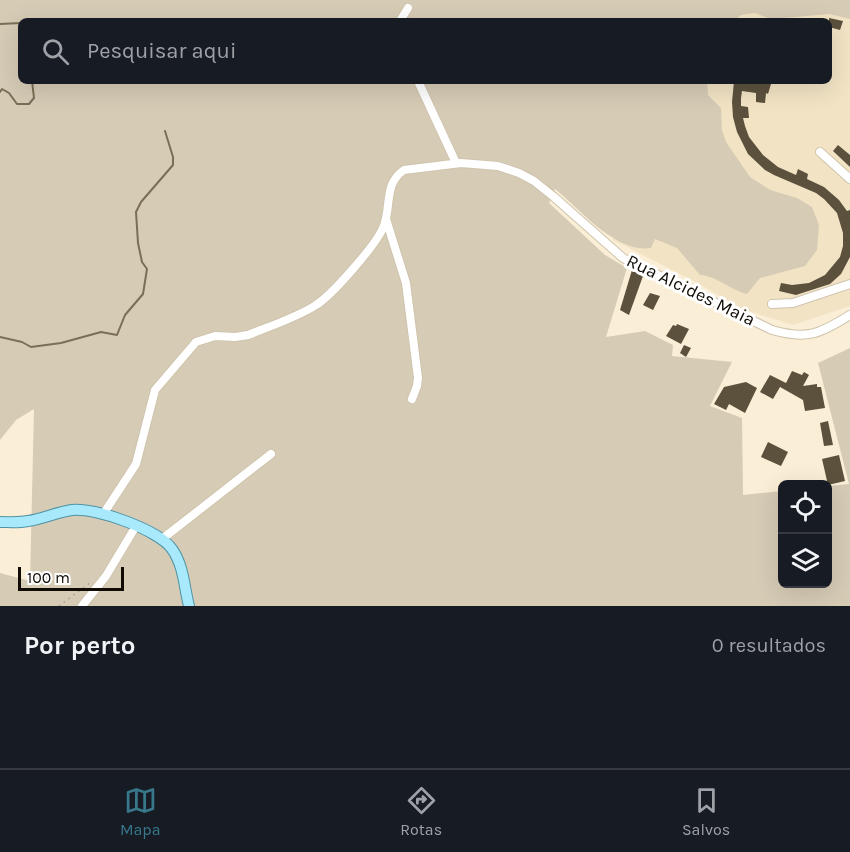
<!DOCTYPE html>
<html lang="pt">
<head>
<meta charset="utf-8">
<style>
  :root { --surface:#171b24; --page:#242831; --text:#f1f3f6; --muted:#9ea1a6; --line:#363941; --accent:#37788b }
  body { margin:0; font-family:Karla,sans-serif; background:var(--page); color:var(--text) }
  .controls { position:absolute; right:18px; bottom:18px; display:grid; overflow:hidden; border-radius:9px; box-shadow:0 6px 24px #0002 }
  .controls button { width:54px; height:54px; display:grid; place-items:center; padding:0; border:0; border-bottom:2px solid var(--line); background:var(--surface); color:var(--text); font:30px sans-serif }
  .scale { position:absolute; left:18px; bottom:15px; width:106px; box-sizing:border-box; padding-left:6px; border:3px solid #100c05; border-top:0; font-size:16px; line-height:21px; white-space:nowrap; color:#100c05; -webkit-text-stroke:4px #fff; paint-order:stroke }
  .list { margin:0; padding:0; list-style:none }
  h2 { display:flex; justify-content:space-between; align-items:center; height:78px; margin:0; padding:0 24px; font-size:26px }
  h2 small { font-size:20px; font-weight:400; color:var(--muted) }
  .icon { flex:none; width:33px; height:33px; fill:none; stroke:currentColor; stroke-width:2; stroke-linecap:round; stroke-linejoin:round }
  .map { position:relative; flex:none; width:850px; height:606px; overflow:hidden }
  .search { position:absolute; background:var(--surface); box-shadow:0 6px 24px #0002; left:18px; right:18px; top:18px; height:66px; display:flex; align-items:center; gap:15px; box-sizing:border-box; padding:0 21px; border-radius:9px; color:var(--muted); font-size:22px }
  .sheet { height:162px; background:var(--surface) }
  nav { display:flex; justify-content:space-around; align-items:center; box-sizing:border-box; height:84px; border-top:2px solid var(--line); background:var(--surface); font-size:16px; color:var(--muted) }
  nav a { display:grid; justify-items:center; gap:3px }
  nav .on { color:var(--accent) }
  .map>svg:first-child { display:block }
</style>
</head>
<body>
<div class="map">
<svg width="850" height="606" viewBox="0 0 850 606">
  <rect width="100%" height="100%" fill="#faeed6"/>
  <path fill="#f2e3c4" d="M850 0V306L793 325 742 309 696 282 613 240 626 81H829V21H693Z"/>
  <path fill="#d6cbb5" d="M0 0H850V19L830 14 771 19 755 13 741 15 734 21H21V81H707L708 95 721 108 722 130 726 142 750 177 770 190 797 198 812 207 819 225 817 250 805 266 760 278 747 294C730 290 717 276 700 275L677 248 655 239 651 248C615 253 581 210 555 189L549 203 605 255 627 268 606 337 645 331 673 345 672 356 732 362 710 406 742 418 743 495 782 491V584H828V486L849 484 818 363 850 348V606H0V573L30 581 34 409 16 420 0 440Z"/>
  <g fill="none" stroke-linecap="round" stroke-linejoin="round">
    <g stroke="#7a6f56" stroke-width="2">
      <path d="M0 24 21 23"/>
      <path d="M0 92 2 89 9 93 17 104H29L34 98 32 81"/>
      <path d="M0 337 22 342 31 347 61 343 101 332 117 335 125 315 143 294 147 269 142 262 138 243 136 212 141 202 173 165V157L165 131"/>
    </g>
  </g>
  <g fill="#5b513d">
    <path d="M829 18 843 21 840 30 829 27Z"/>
    <path d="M734 81H765L771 84 768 94 766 93 765 103 756 102V93L742 91 741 98V106L748 107 749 118H743L745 126 749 137 763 155 778 167 796 175 798 169 808 174 807 179 824 187 839 200 847 211 850 210V257L841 274 830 284 796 295 779 291 781 283 792 285 809 283 825 275 840 257 843 246V233L837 213 824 199 816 193 774 175 765 170 748 154 737 132 733 117 732 102Z"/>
    <path d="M838 145 850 155V167L833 151Z"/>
    <path d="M632 270 643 276 629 315 620 310Z"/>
    <path d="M650 293 660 296 653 310 643 305Z"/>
    <path d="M677 324 689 329 681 344 666 336 673 325 676 326Z"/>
    <path d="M684 345 691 348 686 357 680 353Z"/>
    <path d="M792 371 802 375 804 372 809 375 803 386 817 384V387H821L825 408 805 411 803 400 780 387 773 399 760 392 770 375 786 383Z"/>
    <path d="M746 382 757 388 745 413 729 404 726 410 714 404 724 387Z"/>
    <path d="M828 421 833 445 824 446 820 423Z"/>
    <path d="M768 442 788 452 781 466 761 457Z"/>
    <path d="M839 455 845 481 828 485 822 459Z"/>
  </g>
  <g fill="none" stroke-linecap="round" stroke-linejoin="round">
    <g stroke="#cfc4ad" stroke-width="10">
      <g id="minor">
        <path d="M400 21 408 8"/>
        <path d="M418 81 456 163"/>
        <path d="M820 152 850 179"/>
        <path d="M386 219 406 283 418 378 417 386 412 399"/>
        <path d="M772 304 793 303 850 284"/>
        <path d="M104 513 136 464 155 390 196 342 215 336 235 337 248 335C268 327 298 317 316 305 332 295 375 246 383 228 392 208 383 184 404 170L461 163 498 166 519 173 534 181 554 197 623 258 772 330C807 340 820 334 850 315"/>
        <path d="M162 539 271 454"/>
        <path d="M82 606 106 576 136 526"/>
      </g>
    </g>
    <g stroke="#4e92a4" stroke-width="12">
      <path id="major" d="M0 522C9 522 18 523 28 521 43 519 57 512 72 510 95 507 159 530 172 549 184 566 184 587 189 606"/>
    </g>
    <path stroke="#a89f8d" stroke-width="1.5" stroke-dasharray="1.5 4.5" stroke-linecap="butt" d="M59 606 91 582"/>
    <use href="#minor" stroke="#fff" stroke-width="8"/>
    <use href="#major" stroke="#a9e9fc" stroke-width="10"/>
  </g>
  <g text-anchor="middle" stroke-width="6" stroke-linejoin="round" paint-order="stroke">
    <g font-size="18" fill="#100c05" stroke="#fff">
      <text transform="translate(691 290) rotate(26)" y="6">Rua Alcides Maia</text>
    </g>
  </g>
</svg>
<div class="controls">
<button><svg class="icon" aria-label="locate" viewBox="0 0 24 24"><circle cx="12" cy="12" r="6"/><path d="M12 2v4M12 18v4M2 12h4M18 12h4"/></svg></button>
<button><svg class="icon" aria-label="layers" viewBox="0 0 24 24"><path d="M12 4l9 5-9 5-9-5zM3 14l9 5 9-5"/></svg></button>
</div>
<div class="scale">100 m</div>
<div class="search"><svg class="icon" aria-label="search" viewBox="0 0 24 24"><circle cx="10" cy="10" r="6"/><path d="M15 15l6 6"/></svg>Pesquisar aqui</div>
</div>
<section class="sheet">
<h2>Por perto<small>0 resultados</small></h2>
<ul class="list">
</ul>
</section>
<nav>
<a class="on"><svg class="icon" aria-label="map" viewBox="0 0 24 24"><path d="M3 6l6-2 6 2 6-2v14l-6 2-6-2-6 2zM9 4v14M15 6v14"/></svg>Mapa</a>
<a><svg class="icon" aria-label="directions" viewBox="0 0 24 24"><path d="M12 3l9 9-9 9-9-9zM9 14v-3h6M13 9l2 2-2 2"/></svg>Rotas</a>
<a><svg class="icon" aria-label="saved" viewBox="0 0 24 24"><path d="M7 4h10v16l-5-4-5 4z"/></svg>Salvos</a>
</nav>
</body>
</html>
